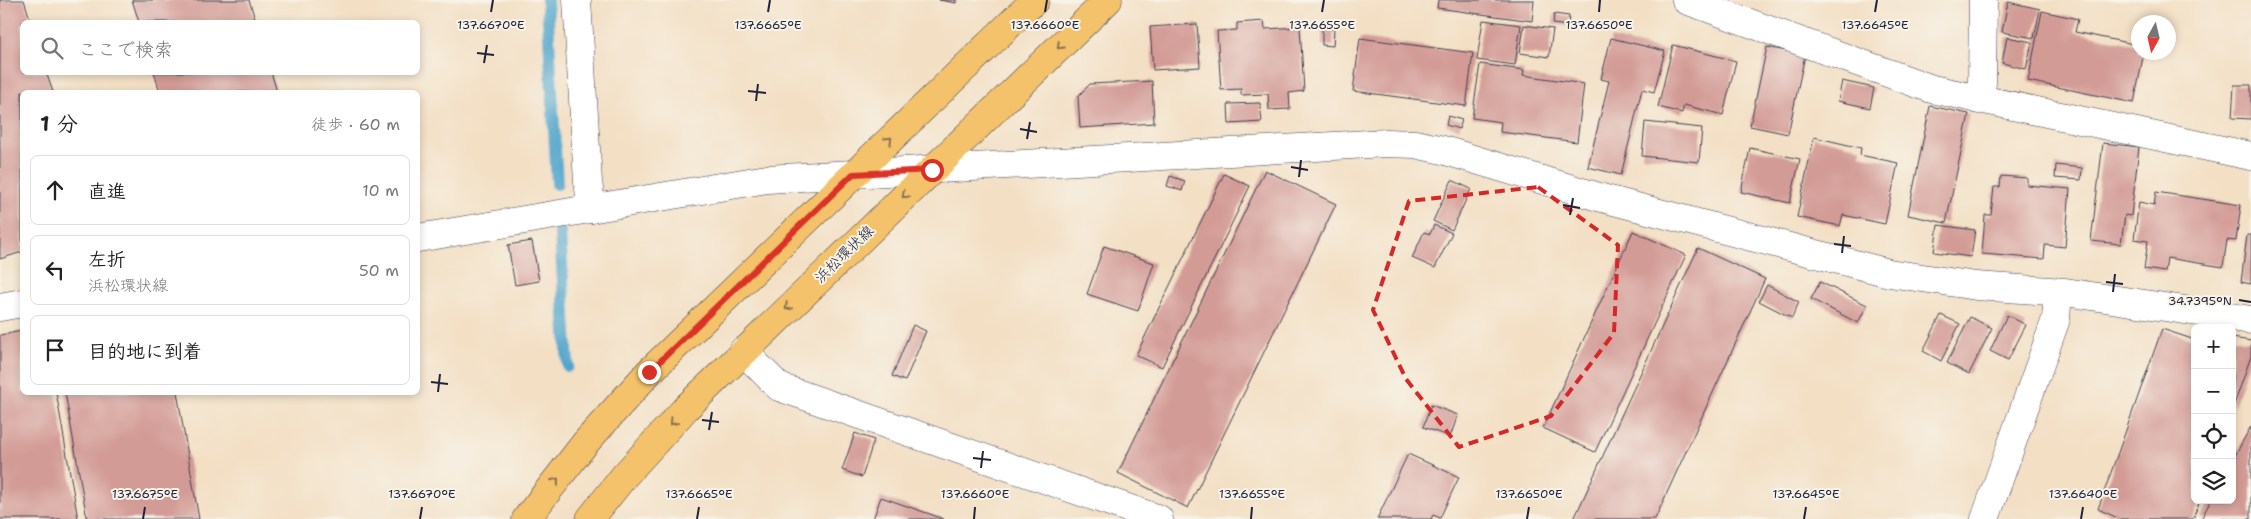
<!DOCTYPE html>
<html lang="ja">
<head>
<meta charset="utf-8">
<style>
  :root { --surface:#fff; --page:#f6f6f6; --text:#222; --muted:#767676; --line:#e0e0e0 }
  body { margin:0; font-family:"Shantell Sans","Klee One",sans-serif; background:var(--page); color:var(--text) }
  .controls { position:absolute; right:15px; bottom:15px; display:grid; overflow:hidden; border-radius:8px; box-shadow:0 2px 8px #0003 }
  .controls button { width:45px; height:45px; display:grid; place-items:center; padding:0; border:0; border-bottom:1px solid var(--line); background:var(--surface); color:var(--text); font:25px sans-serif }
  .compass { position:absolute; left:2131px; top:15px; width:45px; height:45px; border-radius:50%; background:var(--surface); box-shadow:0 2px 8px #0003; rotate:188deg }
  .stop { position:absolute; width:15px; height:15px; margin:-11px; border:4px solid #d93025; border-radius:50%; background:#fff }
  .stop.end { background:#d93025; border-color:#fff; box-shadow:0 1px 5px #0008 }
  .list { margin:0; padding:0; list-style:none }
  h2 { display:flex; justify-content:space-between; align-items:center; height:65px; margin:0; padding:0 20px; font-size:21px }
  h2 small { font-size:16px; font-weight:400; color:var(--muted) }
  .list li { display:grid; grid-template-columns:32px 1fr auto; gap:15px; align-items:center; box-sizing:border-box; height:70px; margin:0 10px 10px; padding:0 10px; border:1px solid var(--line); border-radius:8px }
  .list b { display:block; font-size:19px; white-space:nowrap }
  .list p { margin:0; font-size:16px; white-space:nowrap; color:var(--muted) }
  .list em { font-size:16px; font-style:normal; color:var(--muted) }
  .icon { flex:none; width:28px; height:28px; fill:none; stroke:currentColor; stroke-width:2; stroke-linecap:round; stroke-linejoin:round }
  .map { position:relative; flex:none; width:2251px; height:519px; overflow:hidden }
  .search { position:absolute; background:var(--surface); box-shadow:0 2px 8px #0003; left:20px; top:20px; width:400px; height:55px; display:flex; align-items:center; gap:12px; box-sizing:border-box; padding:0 18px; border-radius:8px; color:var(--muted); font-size:19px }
  .panel { position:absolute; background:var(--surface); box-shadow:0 2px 8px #0003; left:20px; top:90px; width:400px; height:305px; border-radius:8px }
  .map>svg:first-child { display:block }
</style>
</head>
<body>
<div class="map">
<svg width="2251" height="519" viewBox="0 0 2251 519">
  <rect width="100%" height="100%" fill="#f7f3e8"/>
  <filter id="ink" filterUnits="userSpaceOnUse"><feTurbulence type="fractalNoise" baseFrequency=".02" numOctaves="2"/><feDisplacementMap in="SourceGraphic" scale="10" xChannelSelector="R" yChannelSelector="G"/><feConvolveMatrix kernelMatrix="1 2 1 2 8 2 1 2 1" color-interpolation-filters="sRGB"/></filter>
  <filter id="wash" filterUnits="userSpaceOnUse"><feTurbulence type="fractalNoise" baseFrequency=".0096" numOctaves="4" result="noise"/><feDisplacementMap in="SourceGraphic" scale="20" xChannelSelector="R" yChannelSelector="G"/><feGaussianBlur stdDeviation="1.12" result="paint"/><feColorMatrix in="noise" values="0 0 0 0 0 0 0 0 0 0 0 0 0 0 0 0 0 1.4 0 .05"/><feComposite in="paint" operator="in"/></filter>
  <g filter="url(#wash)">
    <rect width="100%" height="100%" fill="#f3dfc4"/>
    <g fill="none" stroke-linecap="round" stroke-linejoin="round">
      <g stroke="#50a5cc" stroke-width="12">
        <path d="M547 0 557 184"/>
        <path d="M560 232 568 366"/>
      </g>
    </g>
    <g id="blocks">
      <g fill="#d39b96">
        <path d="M0 0H24L31 22H22V72H46L53 92H22V252L0 259Z"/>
        <path d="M132 0H249L256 22H139Z"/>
        <path d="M939 0H956V3Z"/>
        <path d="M1438 0H1534L1532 21 1437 8Z"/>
        <path d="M2008 2 2040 9 2034 38 2002 32Z"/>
        <path d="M2042 11 2078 19 2075 32 2138 45V52H2144L2134 103 2028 81Z"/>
        <path d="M1554 14 1569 16 1568 26 1553 24Z"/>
        <path d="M1483 20 1521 25 1515 65 1477 60Z"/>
        <path d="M1264 21 1265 29 1300 27 1304 91 1289 93 1290 109 1269 110 1268 94 1241 95V89L1221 90 1217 31 1237 30V23Z"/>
        <path d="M1197 24 1200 67 1153 70 1150 27Z"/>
        <path d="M1524 25 1553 29 1549 57 1520 53Z"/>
        <path d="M1322 28 1334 29 1333 46 1322 45Z"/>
        <path d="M2007 37 2032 42 2026 69 2002 63Z"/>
        <path d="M1360 38 1473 53 1466 106 1353 91Z"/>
        <path d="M1611 38 1665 51 1654 92 1642 89 1621 175 1588 167 1609 81 1601 79Z"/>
        <path d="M1673 45 1736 61 1723 115 1684 105 1682 113 1658 107Z"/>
        <path d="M1767 47 1805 55 1788 134 1750 126Z"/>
        <path d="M1480 64 1524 70 1523 75 1584 84 1577 142 1500 132 1501 122 1472 118Z"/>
        <path d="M154 72H271L277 92H160Z"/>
        <path d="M1152 81 1154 123 1080 128 1078 96 1090 84Z"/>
        <path d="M1842 81 1874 88 1870 108 1838 101Z"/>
        <path d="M2234 85H2251V119L2232 118Z"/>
        <path d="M1260 103 1262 122 1229 124 1228 104Z"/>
        <path d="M1930 106 1969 114 1946 223 1908 215Z"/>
        <path d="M1448 116 1462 120 1459 129 1446 125Z"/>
        <path d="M1645 122 1702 128 1699 162 1642 156Z"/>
        <path d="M1814 137 1861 148 1860 155 1898 163 1885 224 1843 215 1840 226 1797 217Z"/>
        <path d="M2103 143 2139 147 2131 216 2125 215 2121 244 2091 241Z"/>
        <path d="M1750 148 1800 159 1790 203 1741 192Z"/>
        <path d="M2056 165 2082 168 2081 180 2055 178Z"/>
        <path d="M1265 170 1336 204 1188 508 1118 473Z"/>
        <path d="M1224 174 1250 186 1162 367 1136 355Z"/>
        <path d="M1170 176 1185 181 1182 191 1167 186Z"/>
        <path d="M2001 176 2027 178V185L2070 189 2065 247 2045 245 2044 259 1982 254 1985 215H1991L1994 187H2000Z"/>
        <path d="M1452 180 1471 189 1452 230 1433 221Z"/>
        <path d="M2156 192 2241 205 2236 241 2227 240 2223 267 2167 258 2165 272 2144 269 2148 241 2134 239 2139 202 2154 205Z"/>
        <path d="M1434 225 1452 233 1435 268 1412 258 1424 232 1430 234Z"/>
        <path d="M1938 225 1975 230 1971 257 1934 252Z"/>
        <path d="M1633 231 1686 255 1595 452 1543 428Z"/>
        <path d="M2247 235H2251V284L2241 282Z"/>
        <path d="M532 241 539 281 515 285 508 245Z"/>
        <path d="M1104 246 1154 263 1138 311 1087 294Z"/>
        <path d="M1698 248 1765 279 1655 519H1574Z"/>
        <path d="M1820 282 1867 305 1858 323 1811 299Z"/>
        <path d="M1767 285 1799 302 1792 318 1759 301Z"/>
        <path d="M1941 315 1960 324 1941 361 1923 351Z"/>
        <path d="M2007 315 2026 325 2008 360 1990 351Z"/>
        <path d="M1970 317 1992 328 1969 374 1947 363Z"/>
        <path d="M913 325 926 331 905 381 892 376Z"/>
        <path d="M2162 329 2195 340V500H2200L2193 519H2120L2098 509Z"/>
        <path d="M22 331V392H56L78 519H0V335Z"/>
        <path d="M2232 338 2251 341V356L2233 408Z"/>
        <path d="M65 392H177L199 519H87Z"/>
        <path d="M1431 405 1458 415 1450 437 1423 427Z"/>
        <path d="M2251 426V519H2201L2211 500H2232V461Z"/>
        <path d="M855 433 874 440 862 477 842 470Z"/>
        <path d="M1408 454 1459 477 1440 518 1433 515 1431 519H1377Z"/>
        <path d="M881 497 944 519H873Z"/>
      </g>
    </g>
  </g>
  <g filter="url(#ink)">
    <use href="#blocks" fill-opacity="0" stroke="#413e50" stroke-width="1"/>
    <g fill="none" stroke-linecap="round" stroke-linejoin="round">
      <g stroke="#413e50" stroke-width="29">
        <g id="minor">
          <path d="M577 0 588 182 592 209"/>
          <path d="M1686 0 1932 89 2251 156"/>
          <path d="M1979 100 1982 83 1983 0"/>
          <path d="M418 238 767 179 1386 143 1415 144 1443 150 1602 198 1889 273 1976 286 2065 292 2251 320"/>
          <path d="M0 307 22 303"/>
          <path d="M743 351 779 387 1159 519"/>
          <path d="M1985 519 2056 319 2058 292"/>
        </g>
      </g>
      <g stroke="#413e50" stroke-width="29">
        <g id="primary">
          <path d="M526 519 586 442 649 372 1035 0"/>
          <path d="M590 519 625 475 686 408 1108 0"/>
        </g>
      </g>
      <use href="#minor" stroke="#fff" stroke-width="28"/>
      <use href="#primary" stroke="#f3c26a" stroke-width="28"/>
    </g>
    <defs><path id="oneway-chevron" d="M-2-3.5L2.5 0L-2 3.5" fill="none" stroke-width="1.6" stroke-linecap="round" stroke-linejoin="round" transform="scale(1.25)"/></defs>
    <g stroke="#8a7252">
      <use href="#oneway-chevron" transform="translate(1060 46) rotate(136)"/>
      <use href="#oneway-chevron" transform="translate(889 140) rotate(-44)"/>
      <use href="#oneway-chevron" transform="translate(905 195) rotate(136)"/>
      <use href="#oneway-chevron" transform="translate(788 307) rotate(136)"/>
      <use href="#oneway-chevron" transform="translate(673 422) rotate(132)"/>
      <use href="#oneway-chevron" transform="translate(556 481) rotate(-52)"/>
    </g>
  </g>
  <g fill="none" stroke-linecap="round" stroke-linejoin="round" filter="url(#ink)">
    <path stroke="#d93025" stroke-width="6" d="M649 372 853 174 932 170"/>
  </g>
  <path fill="none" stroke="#d62828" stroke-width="4" stroke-dasharray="10 6" stroke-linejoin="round" d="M1538 187 1618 245 1614 333 1551 416 1459 447 1406 379 1373 310 1409 201Z"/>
  <path fill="none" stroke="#22223b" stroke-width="2" d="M491 12 493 0M768 12 770 0M1045 12 1047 0M1322 12 1324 0M1599 12 1600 0M1875 12 1877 0M477 53 494 55M484 63 487 45M748 91 766 93M756 101 758 84M1020 129 1037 132M1027 139 1030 122M1291 167 1308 170M1299 177 1301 160M1563 205 1580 208M1570 215 1573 198M1834 244 1851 246M1842 253 1844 236M2106 282 2123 284M2113 292 2115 274M2239 300 2251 302M431 382 448 384M438 392 440 374M702 420 719 422M709 430 712 412M973 458 991 460M981 468 983 451M143 519 145 507M420 519 422 507M697 519 699 507M974 519 975 507M1251 519 1252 507M1527 519 1529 507M1804 519 1806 507M2081 519 2083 507"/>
  <g text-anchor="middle" stroke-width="4" stroke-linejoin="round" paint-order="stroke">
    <g font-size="15" fill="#22223b" stroke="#f7f3e8">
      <text transform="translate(844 254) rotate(-44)" y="5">浜松環状線</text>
    </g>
  </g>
  <g font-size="12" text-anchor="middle" fill="#22223b" stroke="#f7f3e8" stroke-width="4" stroke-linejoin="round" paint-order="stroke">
    <text x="491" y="29">137.6670°E</text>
    <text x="768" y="29">137.6665°E</text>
    <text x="1045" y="29">137.6660°E</text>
    <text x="1322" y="29">137.6655°E</text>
    <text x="1599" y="29">137.6650°E</text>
    <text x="1875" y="29">137.6645°E</text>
    <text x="2200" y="305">34.7395°N</text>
    <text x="145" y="498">137.6675°E</text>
    <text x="422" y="498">137.6670°E</text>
    <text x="699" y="498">137.6665°E</text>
    <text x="975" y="498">137.6660°E</text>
    <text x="1252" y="498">137.6655°E</text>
    <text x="1529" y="498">137.6650°E</text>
    <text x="1806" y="498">137.6645°E</text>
    <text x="2083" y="498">137.6640°E</text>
  </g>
</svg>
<div class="controls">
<button>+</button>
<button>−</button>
<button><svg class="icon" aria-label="locate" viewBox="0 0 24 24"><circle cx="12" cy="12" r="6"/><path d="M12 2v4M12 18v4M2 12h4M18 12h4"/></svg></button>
<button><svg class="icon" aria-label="layers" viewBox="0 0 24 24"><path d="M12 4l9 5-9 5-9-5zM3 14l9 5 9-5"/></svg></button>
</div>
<svg class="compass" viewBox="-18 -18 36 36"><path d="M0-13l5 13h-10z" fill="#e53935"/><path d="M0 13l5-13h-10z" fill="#767676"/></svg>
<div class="stop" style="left:932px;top:170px"></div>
<div class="stop end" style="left:649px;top:372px"></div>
<div class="search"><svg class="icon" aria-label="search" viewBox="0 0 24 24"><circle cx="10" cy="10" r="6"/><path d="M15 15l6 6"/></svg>ここで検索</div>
<section class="panel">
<h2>1 分<small>徒歩 · 60 m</small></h2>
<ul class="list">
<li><svg class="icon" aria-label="ahead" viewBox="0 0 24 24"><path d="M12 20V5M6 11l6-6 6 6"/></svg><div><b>直進</b></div><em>10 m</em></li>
<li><svg class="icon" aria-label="left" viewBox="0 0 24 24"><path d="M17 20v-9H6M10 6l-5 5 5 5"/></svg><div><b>左折</b><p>浜松環状線</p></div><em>50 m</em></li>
<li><svg class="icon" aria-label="arrive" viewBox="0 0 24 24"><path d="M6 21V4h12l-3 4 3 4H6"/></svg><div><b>目的地に到着</b></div></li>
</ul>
</section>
</div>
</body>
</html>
